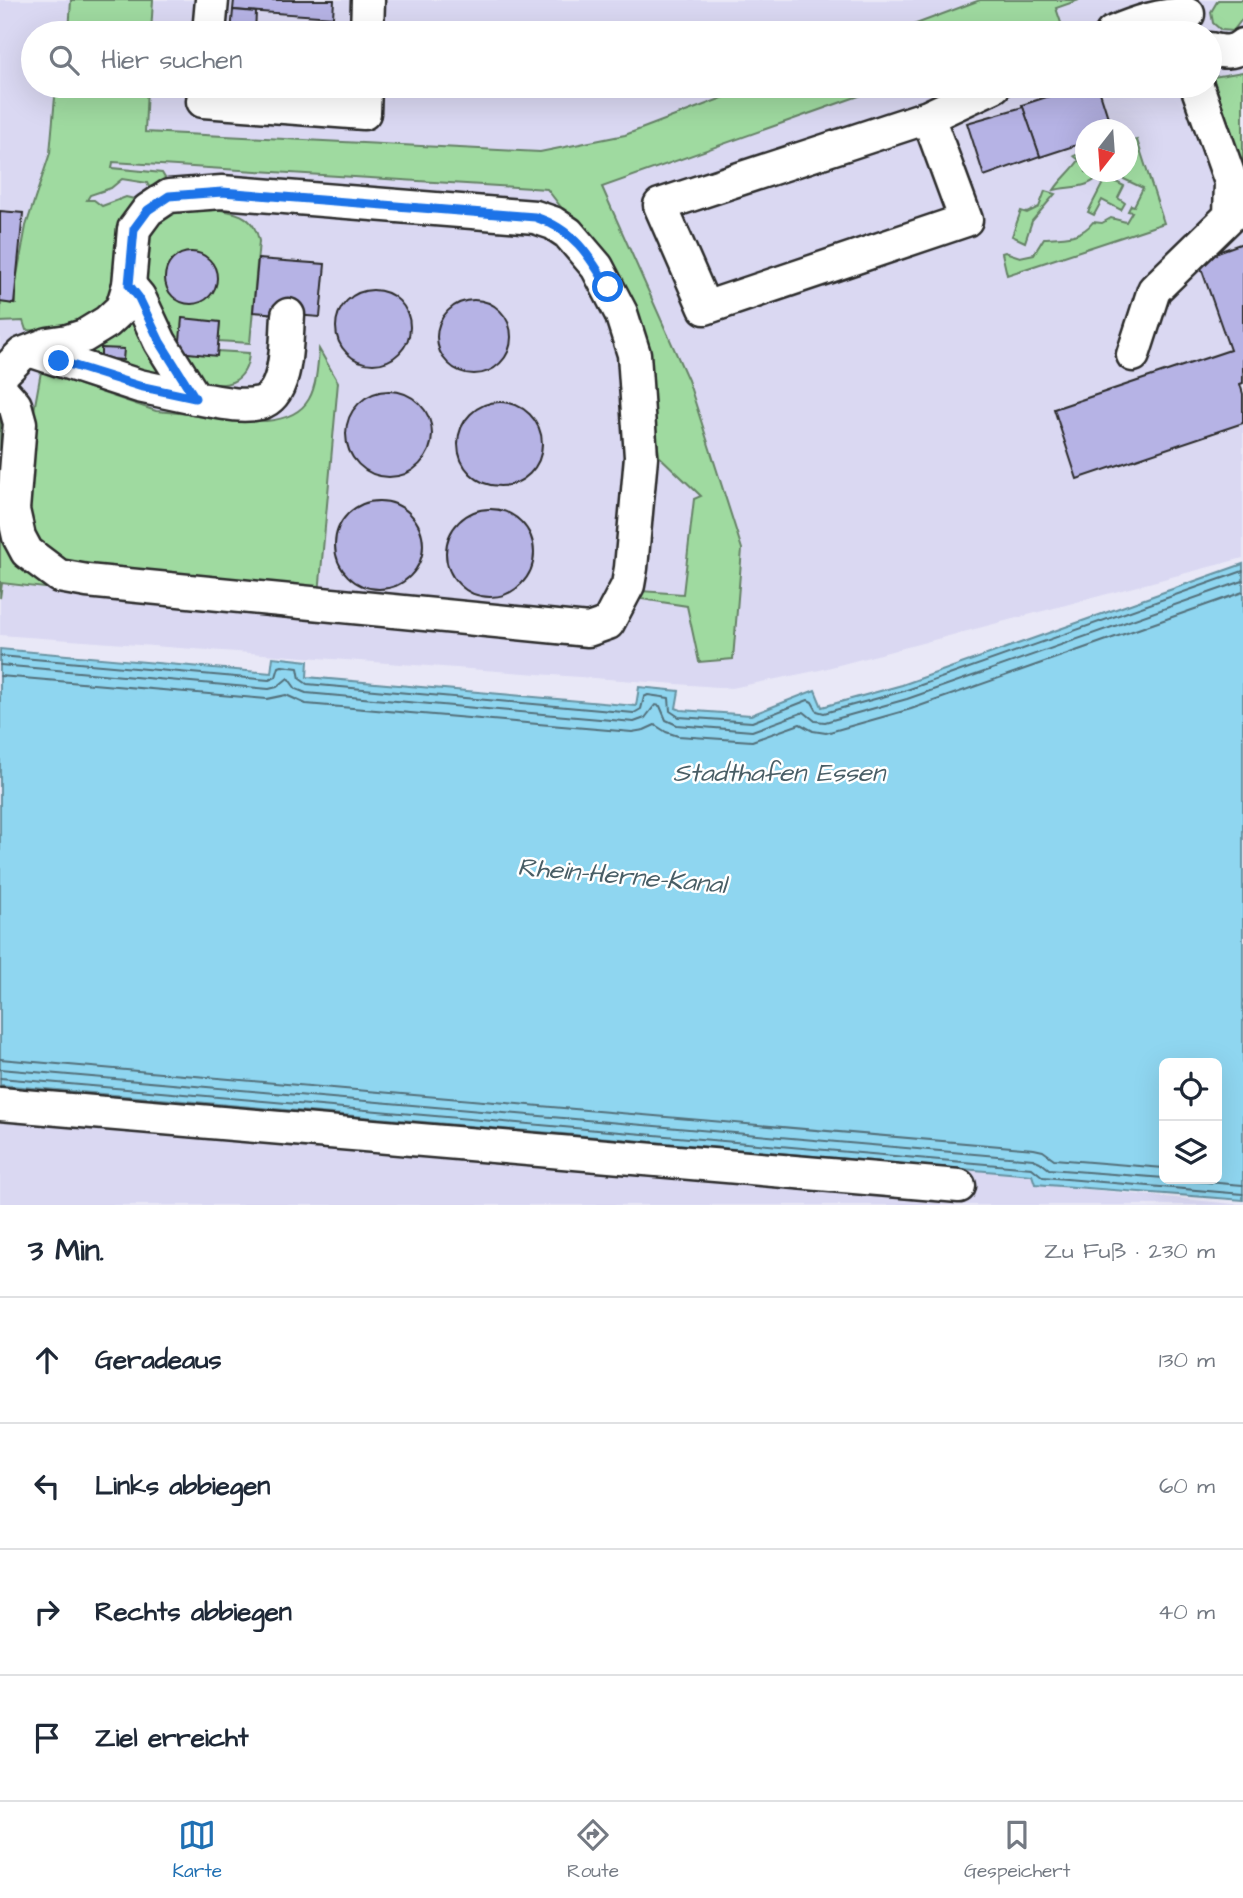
<!DOCTYPE html>
<html lang="de">
<head>
<meta charset="utf-8">
<style>
  :root { --surface:#fff; --page:#f2f2f3; --text:#1f2937; --muted:#747a83; --line:#e0e1e3; --accent:#1f6fb2 }
  body { margin:0; font-family:"Architects Daughter",sans-serif; background:var(--page); color:var(--text) }
  .controls { position:absolute; right:21px; bottom:21px; display:grid; overflow:hidden; border-radius:10px; box-shadow:0 7px 28px #0002 }
  .controls button { width:63px; height:63px; display:grid; place-items:center; padding:0; border:0; border-bottom:2px solid var(--line); background:var(--surface); color:var(--text); font:35px sans-serif }
  .compass { position:absolute; left:1075px; top:119px; width:63px; height:63px; border-radius:50%; background:var(--surface); box-shadow:0 7px 28px #0002; rotate:197deg }
  .stop { position:absolute; width:21px; height:21px; margin:-16px; border:5px solid #1a73e8; border-radius:50%; background:#fff }
  .stop.end { background:#1a73e8; border-color:#fff; box-shadow:0 2px 7px #0008 }
  .list { margin:0; padding:0; list-style:none }
  h2 { display:flex; justify-content:space-between; align-items:center; height:91px; margin:0; padding:0 28px; font-size:30px }
  h2 small { font-size:23px; font-weight:400; color:var(--muted) }
  .list li { display:grid; grid-template-columns:46px 1fr auto; gap:21px; align-items:center; box-sizing:border-box; height:126px; padding:0 28px; border-top:2px solid var(--line) }
  .list b { display:block; font-size:26px; white-space:nowrap }
  .list em { font-size:23px; font-style:normal; color:var(--muted) }
  .icon { flex:none; width:38px; height:38px; fill:none; stroke:currentColor; stroke-width:2; stroke-linecap:round; stroke-linejoin:round }
  .map { position:relative; flex:none; width:1243px; height:1205px; overflow:hidden }
  .search { position:absolute; background:var(--surface); box-shadow:0 7px 28px #0002; left:21px; right:21px; top:21px; height:77px; display:flex; align-items:center; gap:18px; box-sizing:border-box; padding:0 24px; border-radius:38px; color:var(--muted); font-size:26px }
  .sheet { height:595px; background:var(--surface) }
  nav { display:flex; justify-content:space-around; align-items:center; box-sizing:border-box; height:98px; border-top:2px solid var(--line); background:var(--surface); font-size:19px; color:var(--muted) }
  nav a { display:grid; justify-items:center; gap:4px }
  nav .on { color:var(--accent) }
  .map>svg:first-child { display:block }
</style>
</head>
<body>
<div class="map">
<svg width="1243" height="1205" viewBox="0 0 1243 1205">
  <rect width="100%" height="100%" fill="#e9e8f7"/>
  <filter id="ink" filterUnits="userSpaceOnUse"><feTurbulence type="fractalNoise" baseFrequency=".0143" numOctaves="2"/><feDisplacementMap in="SourceGraphic" scale="14" xChannelSelector="R" yChannelSelector="G"/><feConvolveMatrix kernelMatrix="1 2 1 2 8 2 1 2 1" color-interpolation-filters="sRGB"/></filter>
  <g filter="url(#ink)">
    <g fill="#dad8f2" fill-rule="evenodd">
      <path d="M0 0H1243V558L820 670 732 688 0 635ZM33 33H1210V86H33ZM1086 130H1128V172H1086Z"/>
      <path d="M0 1085 1033 1175 1036 1184 1243 1205H0Z"/>
    </g>
    <g fill="#9fdaa0" stroke="#658266" stroke-width="2">
      <path d="M71 0H153L151 33H69Z"/>
      <path d="M980 0H1079L1056 8 1061 23 1033 33H892Z"/>
      <path d="M1218 0H1243V18L1233 31 1221 30 1213 23 1211 12Z"/>
      <path d="M1243 72V174L1213 77Z"/>
      <path d="M56 86H147L145 132 540 152 625 135 754 86H887L602 187 688 380 742 549 733 659 699 662 687 606 641 599V591L683 594 694 499 701 496 659 456 647 357 587 241 547 189 113 162 112 168 162 173 165 178 164 183 149 187 147 183 122 179 111 188 90 195 87 200H94L102 206 126 197 134 199 136 202 111 299 88 320 55 331 26 330 23 321 0 322 1 302 16 304V281L26 226 50 153Z"/>
      <path d="M1137 140 1164 223 1007 275 1002 253 1005 252 1020 257 1034 254 1044 238C1063 237 1081 238 1093 222L1102 223 1111 218 1126 222 1132 212 1128 211 1131 205 1134 206 1143 188 1109 172H1128V142Z"/>
      <path d="M1085 151 1086 172 1100 173C1092 189 1071 186 1054 190 1062 178 1071 172 1079 160L1074 156Z"/>
      <path d="M1106 177 1124 186 1118 198 1125 203 1121 210 1102 200 1094 215 1088 212Z"/>
      <path d="M1045 191 1055 194 1032 221 1025 242 1012 236 1021 211 1027 213 1039 207Z"/>
      <path d="M207 208C232 211 254 213 259 241L250 343 218 341 220 322 217 351 249 353C247 384 223 391 197 378L154 311 144 276V237L167 209Z"/>
      <path d="M136 310 175 380 74 351C106 344 116 336 136 310Z"/>
      <path d="M319 349 338 382 319 594 90 575 39 547 21 494 25 461 42 366 80 385 156 411 266 421C313 417 316 390 319 349Z"/>
      <path d="M5 412 6 530 62 590 2 583 0 598V414Z"/>
    </g>
    <path fill="#8fd6f0" stroke="#6792a1" stroke-width="2" fill-rule="evenodd" d="M1243 564V1200L1035 1184 1032 1175 0 1085V649L271 673 273 657 308 661 307 677 636 706 639 687 679 691 676 708 681 710 751 715 815 690 822 707 902 685ZM1164 1063H1217V1179H1164Z"/>
    <g fill="none" stroke-linecap="round" stroke-linejoin="round">
      <g stroke="#536f7a" stroke-width="2">
        <path d="M0 656 269 680 276 677 279 667 282 666 298 668 300 679 307 684 634 713 641 709 644 697 648 695 669 698 670 711 679 717 752 722 808 700 812 702 817 711 824 713 904 691 1243 571"/>
        <path d="M0 665 269 689 277 687 288 678 296 689 306 693 634 722 645 718 655 705 660 706 666 720 677 725 752 731 804 712 815 721 825 722 907 699 1243 581"/>
        <path d="M0 676 267 699 286 695 306 704 632 732 644 730 655 725 666 732 678 736 752 741 800 724 813 731 826 733 911 709 1243 592"/>
        <path d="M0 1059 1034 1149 1043 1151 1054 1159 1164 1168"/>
        <path d="M0 1069 1033 1159 1040 1162 1049 1169 1164 1178"/>
        <path d="M0 1078 1032 1168 1043 1177 1243 1194"/>
        <path d="M1169 1179 1243 1185"/>
      </g>
    </g>
    <g fill="#b6b3e5" stroke="#2b2b2b" stroke-width="2">
      <path d="M234 0H334L333 17 233 10Z"/>
      <path d="M233 10 256 12 255 33H231Z"/>
      <path d="M227 86H318L317 99 227 93Z"/>
      <path d="M1080 86H1098L1112 130H1086V142L1040 157 1022 105Z"/>
      <path d="M1023 107 1040 156 984 176 967 123Z"/>
      <path d="M0 211 23 213 14 304 0 302Z"/>
      <path d="M1243 243V383L1240 384 1243 394V423L1077 479 1054 409 1230 350 1198 259Z"/>
      <circle cx="191" cy="278" r="26"/>
      <path d="M258 259 325 264 320 317 253 312Z"/>
      <circle cx="373" cy="327" r="37"/>
      <circle cx="474" cy="337" r="37"/>
      <path d="M182 318 220 322 217 356 179 352Z"/>
      <path d="M101 348 124 349 123 360 101 358Z"/>
      <circle cx="389" cy="434" r="43"/>
      <circle cx="500" cy="444" r="42"/>
      <circle cx="379" cy="545" r="44"/>
      <circle cx="490" cy="553" r="44"/>
    </g>
    <g fill="none" stroke-linecap="round" stroke-linejoin="round">
      <g stroke="#2b2b2b" stroke-width="37">
        <g id="minor">
          <path d="M209 33 212 0"/>
          <path d="M367 33 368 0"/>
          <path d="M1112 33C1138 22 1160 15 1188 14"/>
          <path d="M1210 49C1222 52 1233 54 1243 45"/>
          <path d="M205 86 203 101 364 113 365 86"/>
          <path d="M928 117 966 220 705 308 660 205 928 117 994 86"/>
          <path d="M129 285 139 297 160 342 195 398C215 401 240 408 260 403 289 395 286 339 288 315"/>
          <path d="M32 351 139 386 195 398"/>
          <path d="M1133 355 1154 290 1230 216 1231 182 1197 86"/>
          <path d="M0 376 22 354 48 344 68 341 84 336 107 322 122 308 129 285 134 229 148 210 169 196 222 192 535 217 553 223 568 233 597 267 621 313 634 354 641 457 631 568 628 585 608 623 588 630 87 581 59 576 27 552 19 537 13 510 20 423 15 405 0 388"/>
          <path d="M0 1104 959 1186"/>
        </g>
      </g>
      <use href="#minor" stroke="#fff" stroke-width="32"/>
    </g>
  </g>
  <g fill="none" stroke-linecap="round" stroke-linejoin="round" filter="url(#ink)">
    <path stroke="#1a73e8" stroke-width="9" d="M59 361 139 386 195 398 160 342 139 298 129 285 134 229 148 210 169 196 222 192 535 217C573 229 589 255 608 287"/>
  </g>
  <g text-anchor="middle" stroke-width="5" stroke-linejoin="round" paint-order="stroke">
    <g font-size="26" font-style="italic" fill="#495e66" stroke="#fff">
      <text x="779" y="781">Stadthafen Essen</text>
      <text transform="translate(622 875) rotate(5)" y="9">Rhein-Herne-Kanal</text>
    </g>
  </g>
</svg>
<div class="controls">
<button><svg class="icon" aria-label="locate" viewBox="0 0 24 24"><circle cx="12" cy="12" r="6"/><path d="M12 2v4M12 18v4M2 12h4M18 12h4"/></svg></button>
<button><svg class="icon" aria-label="layers" viewBox="0 0 24 24"><path d="M12 4l9 5-9 5-9-5zM3 14l9 5 9-5"/></svg></button>
</div>
<svg class="compass" viewBox="-18 -18 36 36"><path d="M0-13l5 13h-10z" fill="#e53935"/><path d="M0 13l5-13h-10z" fill="#747a83"/></svg>
<div class="stop" style="left:608px;top:287px"></div>
<div class="stop end" style="left:59px;top:361px"></div>
<div class="search"><svg class="icon" aria-label="search" viewBox="0 0 24 24"><circle cx="10" cy="10" r="6"/><path d="M15 15l6 6"/></svg>Hier suchen</div>
</div>
<section class="sheet">
<h2>3 Min.<small>Zu Fuß · 230 m</small></h2>
<ul class="list">
<li><svg class="icon" aria-label="ahead" viewBox="0 0 24 24"><path d="M12 20V5M6 11l6-6 6 6"/></svg><div><b>Geradeaus</b></div><em>130 m</em></li>
<li><svg class="icon" aria-label="left" viewBox="0 0 24 24"><path d="M17 20v-9H6M10 6l-5 5 5 5"/></svg><div><b>Links abbiegen</b></div><em>60 m</em></li>
<li><svg class="icon" aria-label="right" viewBox="0 0 24 24"><path d="M7 20v-9h11M14 6l5 5-5 5"/></svg><div><b>Rechts abbiegen</b></div><em>40 m</em></li>
<li><svg class="icon" aria-label="arrive" viewBox="0 0 24 24"><path d="M6 21V4h12l-3 4 3 4H6"/></svg><div><b>Ziel erreicht</b></div></li>
</ul>
</section>
<nav>
<a class="on"><svg class="icon" aria-label="map" viewBox="0 0 24 24"><path d="M3 6l6-2 6 2 6-2v14l-6 2-6-2-6 2zM9 4v14M15 6v14"/></svg>Karte</a>
<a><svg class="icon" aria-label="directions" viewBox="0 0 24 24"><path d="M12 3l9 9-9 9-9-9zM9 14v-3h6M13 9l2 2-2 2"/></svg>Route</a>
<a><svg class="icon" aria-label="saved" viewBox="0 0 24 24"><path d="M7 4h10v16l-5-4-5 4z"/></svg>Gespeichert</a>
</nav>
</body>
</html>
